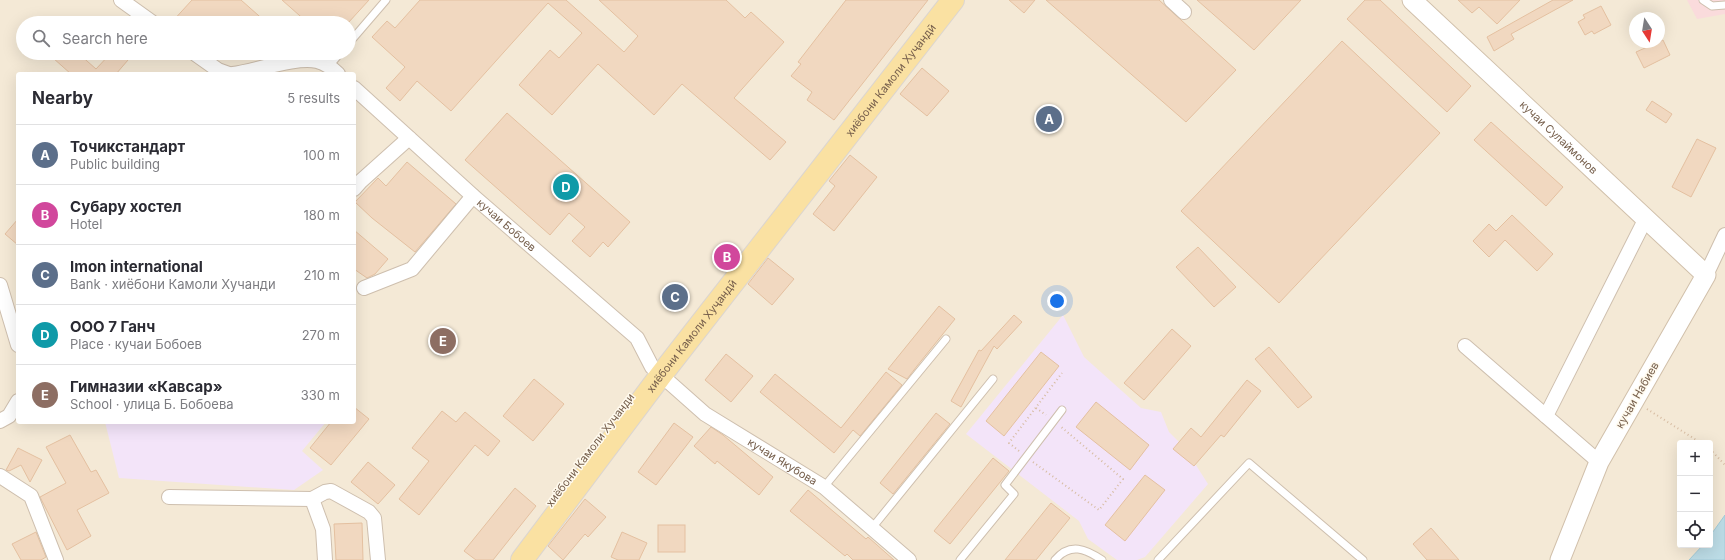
<!DOCTYPE html>
<html lang="en">
<head>
<meta charset="utf-8">
<style>
  :root { --surface:#fff; --page:#f7f7f7; --text:#2b2b33; --muted:#7c7c81; --line:#e1e1e2; --accent:#111827 }
  body { margin:0; font-family:Inter,sans-serif; background:var(--page); color:var(--text) }
  .controls { position:absolute; right:12px; bottom:12px; display:grid; overflow:hidden; border-radius:4px; box-shadow:0 4px 16px #0002 }
  .controls button { width:36px; height:36px; display:grid; place-items:center; padding:0; border:0; border-bottom:1px solid var(--line); background:var(--surface); color:var(--text); font:20px sans-serif }
  .compass { position:absolute; left:1629px; top:12px; width:36px; height:36px; border-radius:50%; background:var(--surface); box-shadow:0 4px 16px #0002; rotate:168deg }
  .you { position:absolute; left:1057px; top:301px; width:14px; height:14px; margin:-10px; border:3px solid #fff; border-radius:50%; background:#1a73e8; box-shadow:0 0 0 6px #1a73e833 }
  .badge { display:grid; place-items:center; width:26px; height:26px; border-radius:50%; background:var(--accent); color:#fff; font-size:13px; font-weight:700 }
  .pin { position:absolute; translate:-50% -50%; border:2px solid #fff; box-shadow:0 1px 4px #0006 }
  .list { margin:0; padding:0; list-style:none }
  h2 { display:flex; justify-content:space-between; align-items:center; height:52px; margin:0; padding:0 16px; font-size:17px }
  h2 small { font-size:13px; font-weight:400; color:var(--muted) }
  .list li { display:grid; grid-template-columns:26px 1fr auto; gap:12px; align-items:center; box-sizing:border-box; height:60px; padding:0 16px; border-top:1px solid var(--line) }
  .list b { display:block; font-size:15px; white-space:nowrap }
  .list p { margin:0; font-size:13px; white-space:nowrap; color:var(--muted) }
  .list em { font-size:13px; font-style:normal; color:var(--muted) }
  .icon { flex:none; width:22px; height:22px; fill:none; stroke:currentColor; stroke-width:2; stroke-linecap:round; stroke-linejoin:round }
  .map { position:relative; flex:none; width:1725px; height:560px; overflow:hidden }
  .search { position:absolute; background:var(--surface); box-shadow:0 4px 16px #0002; left:16px; top:16px; width:340px; height:44px; display:flex; align-items:center; gap:10px; box-sizing:border-box; padding:0 14px; border-radius:22px; color:var(--muted); font-size:15px }
  .panel { position:absolute; background:var(--surface); box-shadow:0 4px 16px #0002; left:16px; top:72px; width:340px; height:352px; border-radius:4px }
  .map>svg:first-child { display:block }
</style>
</head>
<body>
<div class="map">
<svg width="1725" height="560" viewBox="0 0 1725 560">
  <rect width="100%" height="100%" fill="#fcf6e8"/>
  <path fill="#f4e9d6" fill-rule="evenodd" d="M0 0H1725V515L1710 536V443H1680V545H1703L1689 560H0ZM1635 18H1659V42H1635ZM23 23H349V53H23ZM18 74H354V422H18Z"/>
  <g fill="#f3e4f9">
    <path d="M1063 315 1084 357 1141 408 1161 412 1169 432 1185 448 1208 484 1145 557 1137 560H1117L1088 539 1079 521 966 434Z"/>
    <path d="M105 422H326L302 451 323 470 294 490 119 478Z"/>
  </g>
  <path fill="#fadbdc" d="M1687 0H1725V14L1697 19Z"/>
  <path fill="#bcdce6" stroke="#a2cbd8" d="M1725 515V560H1689L1703 545H1710V536Z"/>
  <g fill="#f1d8c0" stroke="#e4c0a0">
    <path d="M192 0H241L267 23H171Z"/>
    <path d="M282 0H369L348 23H308Z"/>
    <path d="M420 0H566L624 52 638 36 599 0H726L745 18 751 12 784 42 734 98 786 142 770 160 682 84 654 115 598 64 552 115 519 85 550 50 559 58 582 33 548 3 451 111 417 81 400 101 386 88 405 67 372 37 387 21 395 28Z"/>
    <path d="M846 0H928L834 120 807 100 812 92 791 76 801 64 798 62Z"/>
    <path d="M1009 0H1035L1024 13Z"/>
    <path d="M1046 0H1159L1236 70 1186 122Z"/>
    <path d="M1197 0H1301L1254 50Z"/>
    <path d="M1365 0H1380L1471 86 1447 112 1347 19Z"/>
    <path d="M1458 0H1520L1497 24 1479 7 1472 13Z"/>
    <path d="M1553 0H1573L1511 34 1514 39 1494 51 1487 37Z"/>
    <path d="M1601 6 1611 25 1594 34 1592 31 1585 35 1578 22 1585 18 1583 15Z"/>
    <path d="M1663 40 1670 55 1644 68 1636 52Z"/>
    <path d="M1342 41 1440 133 1279 303 1181 211Z"/>
    <path d="M58 53H78L96 69 111 53H120L128 60 116 74H71L53 58Z"/>
    <path d="M922 68 949 91 927 116 900 94Z"/>
    <path d="M1652 101 1672 114 1666 123 1646 110Z"/>
    <path d="M507 113 630 222 608 247 603 242 590 257 572 241 585 227 569 213 550 235 465 160Z"/>
    <path d="M1491 122 1563 187 1546 206 1474 140Z"/>
    <path d="M1697 139 1716 148 1691 197 1672 187Z"/>
    <path d="M850 155 877 177 834 231 813 214 835 186 829 181Z"/>
    <path d="M407 162 456 204 415 252 372 218 355 202 378 178 386 186Z"/>
    <path d="M1512 215 1553 254 1537 271 1505 240 1489 257 1473 241 1489 224 1496 231Z"/>
    <path d="M18 219V245L5 234Z"/>
    <path d="M354 230 388 259 375 274 367 278 354 269Z"/>
    <path d="M1198 247 1236 287 1214 307 1176 267Z"/>
    <path d="M768 258 794 279 772 305 748 284Z"/>
    <path d="M939 306 955 319 917 366 907 379 888 369Z"/>
    <path d="M1014 315 1022 322 997 349 994 346 961 407 951 401 979 350 981 351Z"/>
    <path d="M1172 329 1191 346 1144 400 1124 383Z"/>
    <path d="M1269 347 1312 397 1298 408 1255 359Z"/>
    <path d="M1041 352 1059 366 1004 436 986 421Z"/>
    <path d="M726 354 753 376 731 402 705 380Z"/>
    <path d="M886 372 902 385 860 436 853 430 834 453 760 392 775 374 841 428Z"/>
    <path d="M534 379 564 404 533 441 503 416Z"/>
    <path d="M1247 380 1261 391 1224 437 1221 435 1194 466 1173 449 1191 428 1201 437Z"/>
    <path d="M1096 402 1149 445 1130 470 1076 427Z"/>
    <path d="M354 407 369 419 331 465 310 448 331 422H354Z"/>
    <path d="M442 411 456 422 465 412 500 441 488 456 475 445 419 515 399 499 429 461 412 448Z"/>
    <path d="M936 413 950 424 893 494 880 483Z"/>
    <path d="M674 423 693 437 656 485 638 472Z"/>
    <path d="M711 427 723 435 773 477 759 495 717 461 715 464 694 446Z"/>
    <path d="M70 435 91 472 96 470 109 493 77 510 91 536 67 550 40 497 66 483 46 447Z"/>
    <path d="M18 448 42 460 30 482 21 465 9 471 6 470Z"/>
    <path d="M993 458 1009 471 950 544 934 531Z"/>
    <path d="M368 462 395 485 378 504 351 482Z"/>
    <path d="M1145 475 1165 490 1125 541 1105 525Z"/>
    <path d="M515 488 536 506 493 560H476L464 551Z"/>
    <path d="M808 490 866 539 868 537 894 560H853L847 554 845 556 790 511Z"/>
    <path d="M585 499 606 517 588 537 585 534 563 560 548 546Z"/>
    <path d="M1051 503 1070 518 1036 560H1005Z"/>
    <path d="M362 523 363 560H336L334 524Z"/>
    <rect x="658" y="525" width="27" height="27"/>
    <path d="M1431 528 1459 560H1427L1413 544Z"/>
    <path d="M36 532 46 557 41 560H21L12 544Z"/>
    <path d="M622 532 647 543 639 560H618L611 557Z"/>
  </g>
  <g fill="none" stroke-linecap="round" stroke-linejoin="round">
    <g stroke="#cebfae" stroke-width="9">
      <g id="service">
        <path d="M1703 0 1712 6 1725 5"/>
        <path d="M349 43 386 0"/>
        <path d="M329 66 340 53"/>
        <path d="M824 487 946 339"/>
        <path d="M872 528 993 379"/>
        <path d="M960 560 1014 494 1005 485 1062 410"/>
        <path d="M1055 560C1070 542 1086 549 1102 560"/>
        <path d="M1158 560 1249 463 1363 560"/>
      </g>
    </g>
    <g stroke="#cebfae" stroke-width="16">
      <g id="minor">
        <path d="M121 0 153 23"/>
        <path d="M1171 0 1184 12"/>
        <path d="M194 53 218 70 229 74"/>
        <path d="M233 74C255 71 297 56 317 61 325 63 332 68 338 74"/>
        <path id="s1" d="M354 88 473 196 637 338 652 367 705 414 824 487 909 560"/>
        <path d="M354 189 361 181 409 138"/>
        <path d="M1706 275 1725 235"/>
        <path d="M0 285 18 345"/>
        <path d="M364 288 412 269 473 196"/>
        <path d="M1465 346 1599 462"/>
        <path d="M1546 416 1646 218"/>
        <path d="M0 421 9 416 18 401"/>
        <path d="M0 476 31 496 56 560"/>
        <path d="M169 497 312 499 325 492 331 491 369 512 374 518 378 560"/>
        <path d="M312 499 323 529 325 560"/>
      </g>
    </g>
    <g stroke="#d1c0ab" stroke-width="21">
      <g id="secondary">
        <path id="s2" d="M1412 0 1706 275 1599 462 1560 560"/>
      </g>
    </g>
    <g stroke="#dbd5d0" stroke-width="24">
      <g id="primary">
        <path id="s3" d="M522 560 661 375 953 0"/>
      </g>
    </g>
    <g stroke="#d7bca2" stroke-width="2" stroke-dasharray="1 3" stroke-linecap="butt">
      <path d="M1036 408 1046 415"/>
      <path d="M1647 409 1701 443"/>
      <path d="M1710 449 1725 465"/>
      <path d="M1019 451 1009 443 1062 373"/>
      <path d="M1033 462 1099 510 1123 479 1060 426"/>
    </g>
    <use href="#service" stroke="#fff" stroke-width="7"/>
    <use href="#minor" stroke="#fff" stroke-width="14"/>
    <use href="#secondary" stroke="#fff" stroke-width="19"/>
    <use href="#primary" stroke="#fae1a2" stroke-width="22"/>
  </g>
  <g text-anchor="middle" stroke-width="3" stroke-linejoin="round" paint-order="stroke">
    <g font-size="11" fill="#765f4c" stroke="#fffaee">
      <text dy="4" stroke="none"><textPath href="#s3" startOffset="605">хиёбони Камоли Хуҷандӣ</textPath></text>
      <text dy="4" stroke="none"><textPath href="#s2" startOffset="201">кучаи Сулаймонов</textPath></text>
      <text dy="4" stroke="none"><textPath href="#s1" startOffset="205">кучаи Бобоев</textPath></text>
      <text dy="4" stroke="none"><textPath href="#s3" startOffset="281">хиёбони Камоли Хуҷандӣ</textPath></text>
      <text transform="translate(1637 395) rotate(-60)" y="4">кучаи Набиев</text>
      <text transform="translate(590 450) rotate(-53)" y="4">хиёбони Камоли Хучанди</text>
      <text dy="4" stroke="none"><textPath href="#s1" startOffset="572">кучаи Якубова</textPath></text>
    </g>
  </g>
</svg>
<div class="controls">
<button>+</button>
<button>−</button>
<button><svg class="icon" aria-label="locate" viewBox="0 0 24 24"><circle cx="12" cy="12" r="6"/><path d="M12 2v4M12 18v4M2 12h4M18 12h4"/></svg></button>
</div>
<svg class="compass" viewBox="-18 -18 36 36"><path d="M0-13l5 13h-10z" fill="#e53935"/><path d="M0 13l5-13h-10z" fill="#7c7c81"/></svg>
<div class="you"></div>
<div class="pin badge" style="left:1049px;top:119px;background:#5c6f8a">A</div>
<div class="pin badge" style="left:727px;top:257px;background:#d1479c">B</div>
<div class="pin badge" style="left:675px;top:297px;background:#5c6f8a">C</div>
<div class="pin badge" style="left:566px;top:187px;background:#0f9aa8">D</div>
<div class="pin badge" style="left:443px;top:341px;background:#8d6e63">E</div>
<div class="search"><svg class="icon" aria-label="search" viewBox="0 0 24 24"><circle cx="10" cy="10" r="6"/><path d="M15 15l6 6"/></svg>Search here</div>
<section class="panel">
<h2>Nearby<small>5 results</small></h2>
<ul class="list">
<li><span class="badge" style="background:#5c6f8a">A</span><div><b>Точикстандарт</b><p>Public building</p></div><em>100 m</em></li>
<li><span class="badge" style="background:#d1479c">B</span><div><b>Субару хостел</b><p>Hotel</p></div><em>180 m</em></li>
<li><span class="badge" style="background:#5c6f8a">C</span><div><b>Imon international</b><p>Bank · хиёбони Камоли Хучанди</p></div><em>210 m</em></li>
<li><span class="badge" style="background:#0f9aa8">D</span><div><b>ООО 7 Ганч</b><p>Place · кучаи Бобоев</p></div><em>270 m</em></li>
<li><span class="badge" style="background:#8d6e63">E</span><div><b>Гимназии «Кавсар»</b><p>School · улица Б. Бобоева</p></div><em>330 m</em></li>
</ul>
</section>
</div>
</body>
</html>
